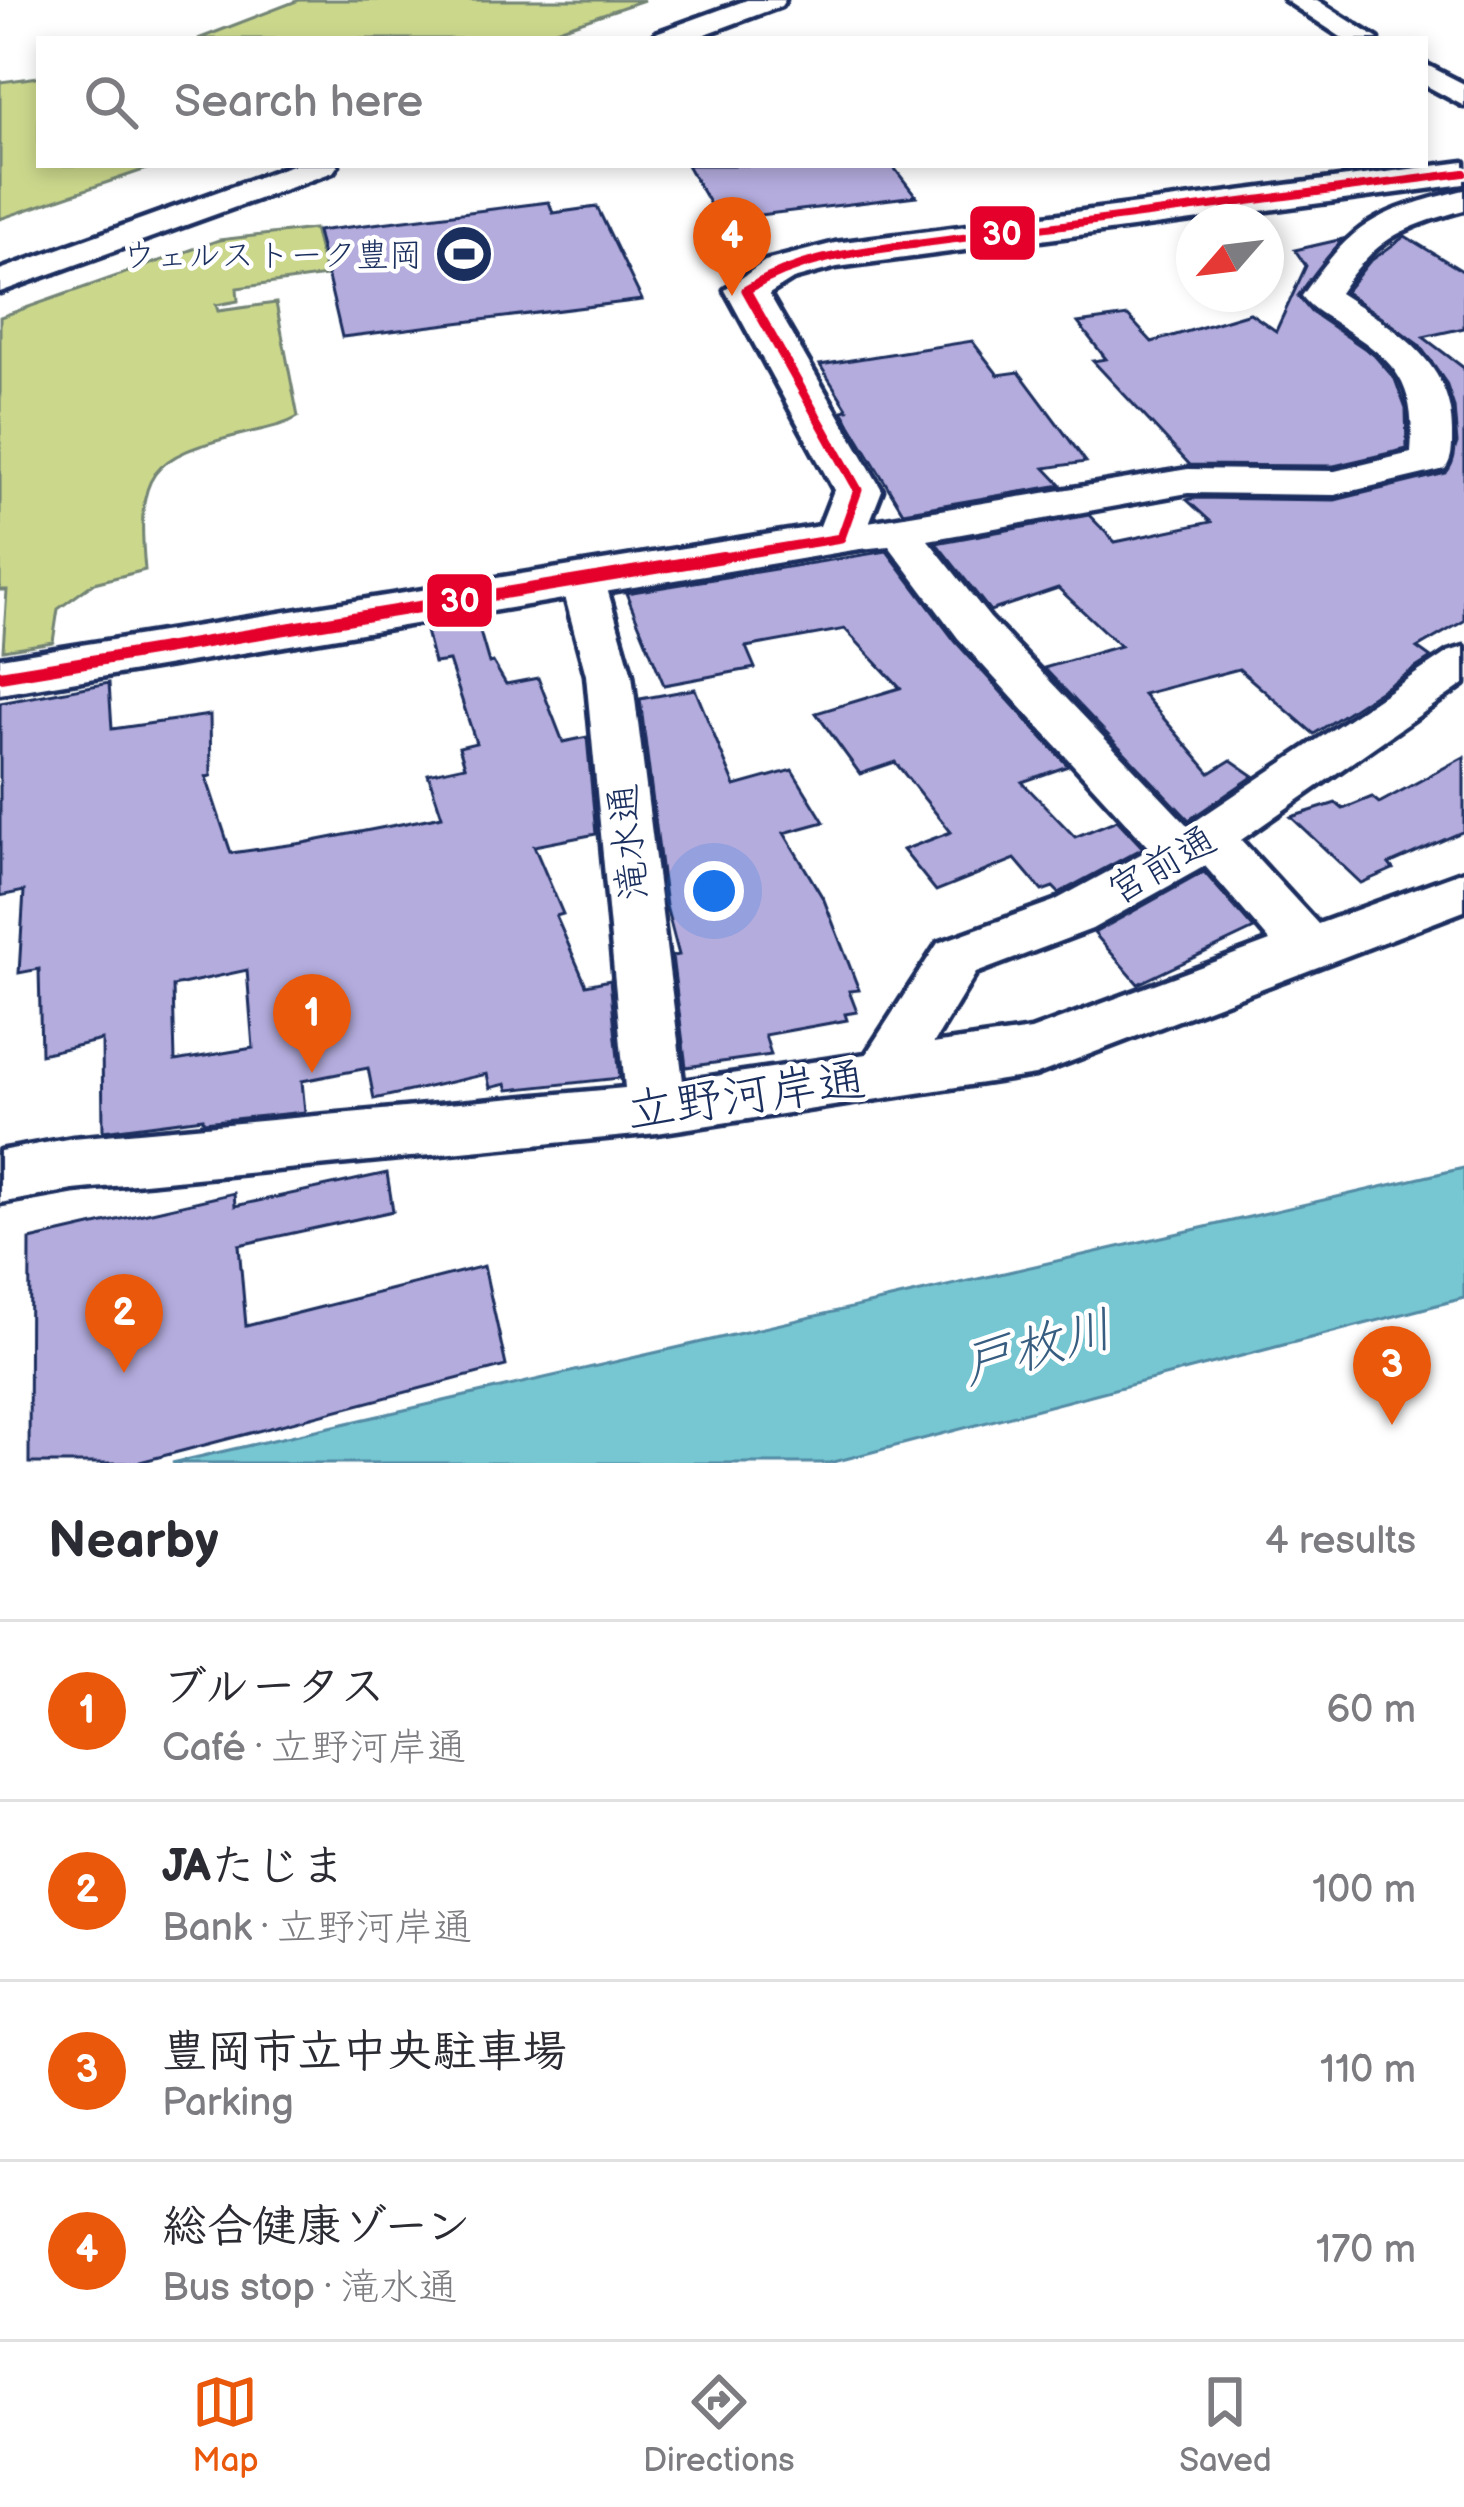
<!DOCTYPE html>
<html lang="en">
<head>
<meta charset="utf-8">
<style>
  :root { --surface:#fff; --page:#f7f7f7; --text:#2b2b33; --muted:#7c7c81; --line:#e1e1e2; --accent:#ea580c }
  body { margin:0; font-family:"Balsamiq Sans","Klee One",sans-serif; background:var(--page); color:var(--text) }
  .compass { position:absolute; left:1176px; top:204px; width:108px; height:108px; border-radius:50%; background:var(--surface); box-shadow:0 6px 18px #0003; rotate:242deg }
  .you { position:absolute; left:714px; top:891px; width:42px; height:42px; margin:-30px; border:9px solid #fff; border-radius:50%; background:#1a73e8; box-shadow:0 0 0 18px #1a73e833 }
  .badge { display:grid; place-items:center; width:78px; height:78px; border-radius:50%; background:var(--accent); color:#fff; font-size:39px; font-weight:700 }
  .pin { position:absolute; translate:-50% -99px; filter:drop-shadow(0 3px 6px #0008) }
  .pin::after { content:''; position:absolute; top:63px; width:42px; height:36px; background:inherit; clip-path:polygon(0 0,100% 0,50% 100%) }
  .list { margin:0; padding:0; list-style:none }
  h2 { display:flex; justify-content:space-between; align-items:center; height:156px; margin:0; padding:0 48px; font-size:51px }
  h2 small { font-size:39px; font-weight:400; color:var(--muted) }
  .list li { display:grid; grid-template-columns:78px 1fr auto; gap:36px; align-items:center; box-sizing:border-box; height:180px; padding:0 48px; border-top:3px solid var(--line) }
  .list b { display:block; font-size:45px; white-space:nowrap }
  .list p { margin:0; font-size:39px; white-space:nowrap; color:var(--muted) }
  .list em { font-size:39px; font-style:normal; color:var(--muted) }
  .icon { flex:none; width:66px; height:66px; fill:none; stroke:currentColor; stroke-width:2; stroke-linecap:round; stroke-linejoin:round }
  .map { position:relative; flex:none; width:1464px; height:1463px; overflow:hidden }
  .search { position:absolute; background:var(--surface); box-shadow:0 6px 18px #0003; left:36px; right:36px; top:36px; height:132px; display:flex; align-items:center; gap:30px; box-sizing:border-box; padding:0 42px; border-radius:0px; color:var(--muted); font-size:45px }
  .sheet { height:876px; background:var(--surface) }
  nav { display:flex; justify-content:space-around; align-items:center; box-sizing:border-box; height:168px; border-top:3px solid var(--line); background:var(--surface); font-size:33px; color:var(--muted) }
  nav a { display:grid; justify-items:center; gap:6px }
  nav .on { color:var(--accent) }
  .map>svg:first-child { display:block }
</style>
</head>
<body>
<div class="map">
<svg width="1464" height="1463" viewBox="0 0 1464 1463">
  <rect width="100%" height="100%" fill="#fff"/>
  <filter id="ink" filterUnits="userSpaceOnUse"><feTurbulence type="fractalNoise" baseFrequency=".00833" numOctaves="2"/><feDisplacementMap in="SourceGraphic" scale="24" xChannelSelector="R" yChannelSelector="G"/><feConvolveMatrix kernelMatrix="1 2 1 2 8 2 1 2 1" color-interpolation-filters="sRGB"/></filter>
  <g filter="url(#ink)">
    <g fill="#cbd88c" stroke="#738475" stroke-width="3">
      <path d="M299 0H644L529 39H198Z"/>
      <path d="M39 77V165H158L0 219V82Z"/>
      <path d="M314 229 326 276 237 288 238 301 216 305 218 311 276 303 298 417C281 427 262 429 243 434 148 457 136 472 145 570L94 583 58 609 53 642 3 650 7 590H0V317L219 240Z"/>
    </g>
    <path fill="#77c7d2" stroke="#528aa4" stroke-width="3" d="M1464 1168V1298L830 1463H172Z"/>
    <g fill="#b4acdd" stroke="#1b2f5e" stroke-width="3" fill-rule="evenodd">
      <path d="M687 165H892L916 196 719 220Z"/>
      <path d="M549 202 553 213 597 207 642 300 342 337 317 231Z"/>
      <path d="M1405 236 1464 272V328L1423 337 1464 368V621L1417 648 1431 658 1314 734 1239 669 1143 694 1210 773 1231 760 1254 776 1189 820 1044 668 1120 646 1058 588 990 611 936 543 1089 515 1115 542 1211 522 1187 500 1194 498 1335 500 1446 473 1457 443 1454 407 1446 383 1419 345 1345 292 1369 262Z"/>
      <path d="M1343 239 1298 296 1311 312 1373 354 1395 379 1406 409 1407 449 1334 466 1190 465 1093 361 1106 359 1078 323 1128 316 1152 342 1250 313 1276 331 1306 266 1295 250Z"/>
      <path d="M972 341 998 375 1019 372 1086 462 1045 468 1061 485 903 512 842 411 848 410 820 365Z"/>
      <path d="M887 551 955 641 1068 766 1022 782 1075 837 1117 820 1143 848 1059 893 1053 887 1042 891 1015 859 936 891 903 850 951 832 895 762 860 774 816 713 900 688 845 629 746 647 755 668 664 685 626 593Z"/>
      <path d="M476 618 489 663 493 662 506 684 538 678 563 742 587 737 596 834 534 846 563 914 556 916 586 985 610 980 620 1078 508 1090 506 1084 490 1088 487 1074 374 1099 368 1068 302 1081 305 1112 203 1122V1118L103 1131 102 1040 41 1054 39 969 19 973 24 891 0 896V703L109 683 112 729 210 715 211 776 206 777 231 853 303 843 442 816 428 774 465 766 459 747 476 743 449 661 434 663 425 627ZM247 970 253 1048 175 1061 173 986Z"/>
      <path d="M695 689 735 786 792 770 824 822 784 833 824 900 859 990 849 991 857 1012 845 1014 847 1020 765 1035 771 1055 686 1067 672 956 679 955 666 906 640 699Z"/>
      <path d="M1464 757V831L1389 864 1393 869 1361 883 1291 817 1336 803 1343 809 1372 797 1379 803Z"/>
      <path d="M1204 872 1254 929 1138 984 1094 933Z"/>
      <path d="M387 1173 393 1211 239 1245 246 1326 484 1266 506 1366 136 1463H29L30 1240 234 1193 235 1206Z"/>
    </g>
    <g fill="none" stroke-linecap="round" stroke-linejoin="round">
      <g stroke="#1b2f5e" stroke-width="9">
        <g id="minor">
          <path d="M747 0H785L781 6 692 39H652L656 33Z"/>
          <path d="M1285 0H1317L1378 39H1344Z"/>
          <path d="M1425 64 1464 84V106L1425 85Z"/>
          <path d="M292 165H338L333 172 0 292V270Z"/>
          <path d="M1464 190V210C1402 227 1376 238 1339 293 1393 328 1453 360 1452 433 1452 447 1453 458 1445 469L1335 495 1188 493 928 540 990 618 1188 826 1448 652 1464 647V684L1241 840 1318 924 1464 871V911L1035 1075 657 1133 73 1190 0 1203V1151L73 1138 625 1088 586 675 560 578 567 569 582 565 597 569 604 578 632 675 683 1081 866 1054 938 943 1054 901 1150 849 958 638 889 546 841 551 826 547 820 538 826 529 1188 469 1335 471 1411 453C1416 382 1397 362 1339 325 1326 316 1311 309 1302 296 1355 220 1376 212 1464 190ZM1205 866 1270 941 1031 1030 933 1044 976 973 1092 929Z"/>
        </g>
      </g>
      <g stroke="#1b2f5e" stroke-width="9">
        <path id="tertiary" d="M1464 162V184L837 267 793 279 769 294 882 490 859 549 0 694V658L820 526 834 490 725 290 765 261 835 243Z"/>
      </g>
      <use href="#minor" fill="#fff" fill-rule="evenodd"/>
      <use href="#tertiary" fill="#fff" fill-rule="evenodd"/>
      <g stroke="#fff" stroke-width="14">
        <path id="bus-1-far2" d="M893 247 1464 173"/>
      </g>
      <g stroke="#fff" stroke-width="16">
        <path id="bus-1-far1" d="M705 560 841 538 858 490 746 290C799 258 855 252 916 244"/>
      </g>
      <g stroke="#fff" stroke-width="21">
        <path id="bus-1" d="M0 676 723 557"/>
      </g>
      <use href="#bus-1-far2" stroke="#e4002b" stroke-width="8"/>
      <use href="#bus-1-far1" stroke="#e4002b" stroke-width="9"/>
      <use href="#bus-1" stroke="#e4002b" stroke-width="12"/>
    </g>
  </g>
  <defs>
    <g id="stadium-disc" transform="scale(3)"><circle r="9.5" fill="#1b2f5e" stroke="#fff"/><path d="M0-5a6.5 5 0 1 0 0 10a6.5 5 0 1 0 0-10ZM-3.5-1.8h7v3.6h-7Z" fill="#fff"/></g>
  </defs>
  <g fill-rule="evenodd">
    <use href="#stadium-disc" x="464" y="254"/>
  </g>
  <g text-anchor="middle" stroke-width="9" stroke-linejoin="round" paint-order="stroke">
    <g font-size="33" fill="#1b2f5e" stroke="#fff" text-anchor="end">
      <text x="422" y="266">ウェルストーク豊岡</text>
    </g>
    <g font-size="39" fill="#1b2f5e" stroke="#fff">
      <text transform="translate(627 842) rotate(-96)" y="14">滝水通</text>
      <text transform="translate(1161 864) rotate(-30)" y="14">宮前通</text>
    </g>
    <g font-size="48" fill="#1b2f5e" stroke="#fff">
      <text transform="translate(746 1094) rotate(-8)" y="17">立野河岸通</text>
    </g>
    <g font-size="51" font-style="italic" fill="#375d81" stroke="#fff">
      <text transform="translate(1037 1346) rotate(-15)" y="18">戸枚川</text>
    </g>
  </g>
  <g stroke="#fff" stroke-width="4.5">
    <rect x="968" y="204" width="69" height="58" rx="12" fill="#e4002b"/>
    <rect x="425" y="572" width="69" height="57" rx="12" fill="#e4002b"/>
  </g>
  <g font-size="33" text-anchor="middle" font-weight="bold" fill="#fff">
    <text x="1002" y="245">30</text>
    <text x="460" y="612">30</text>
  </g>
</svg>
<svg class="compass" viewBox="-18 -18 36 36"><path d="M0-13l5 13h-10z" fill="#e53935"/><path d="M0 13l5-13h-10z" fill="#7c7c81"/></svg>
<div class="you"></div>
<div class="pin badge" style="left:312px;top:1073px">1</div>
<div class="pin badge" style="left:124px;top:1373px">2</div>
<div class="pin badge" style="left:1392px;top:1425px">3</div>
<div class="pin badge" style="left:732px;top:296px">4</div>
<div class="search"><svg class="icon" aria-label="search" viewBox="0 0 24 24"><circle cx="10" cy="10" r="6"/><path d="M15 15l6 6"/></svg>Search here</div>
</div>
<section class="sheet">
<h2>Nearby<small>4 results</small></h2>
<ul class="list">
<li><span class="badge">1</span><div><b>ブルータス</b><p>Café · 立野河岸通</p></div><em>60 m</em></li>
<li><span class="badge">2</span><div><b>JAたじま</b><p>Bank · 立野河岸通</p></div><em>100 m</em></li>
<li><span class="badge">3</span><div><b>豊岡市立中央駐車場</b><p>Parking</p></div><em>110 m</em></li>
<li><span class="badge">4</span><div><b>総合健康ゾーン</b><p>Bus stop · 滝水通</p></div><em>170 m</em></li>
</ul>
</section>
<nav>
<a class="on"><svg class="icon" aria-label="map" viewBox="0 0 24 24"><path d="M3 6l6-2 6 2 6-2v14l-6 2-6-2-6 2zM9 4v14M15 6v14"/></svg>Map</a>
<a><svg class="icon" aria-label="directions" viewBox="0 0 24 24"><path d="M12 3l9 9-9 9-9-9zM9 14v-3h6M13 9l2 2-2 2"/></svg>Directions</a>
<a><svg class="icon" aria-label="saved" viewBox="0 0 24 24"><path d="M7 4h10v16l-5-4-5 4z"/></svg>Saved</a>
</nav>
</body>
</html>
